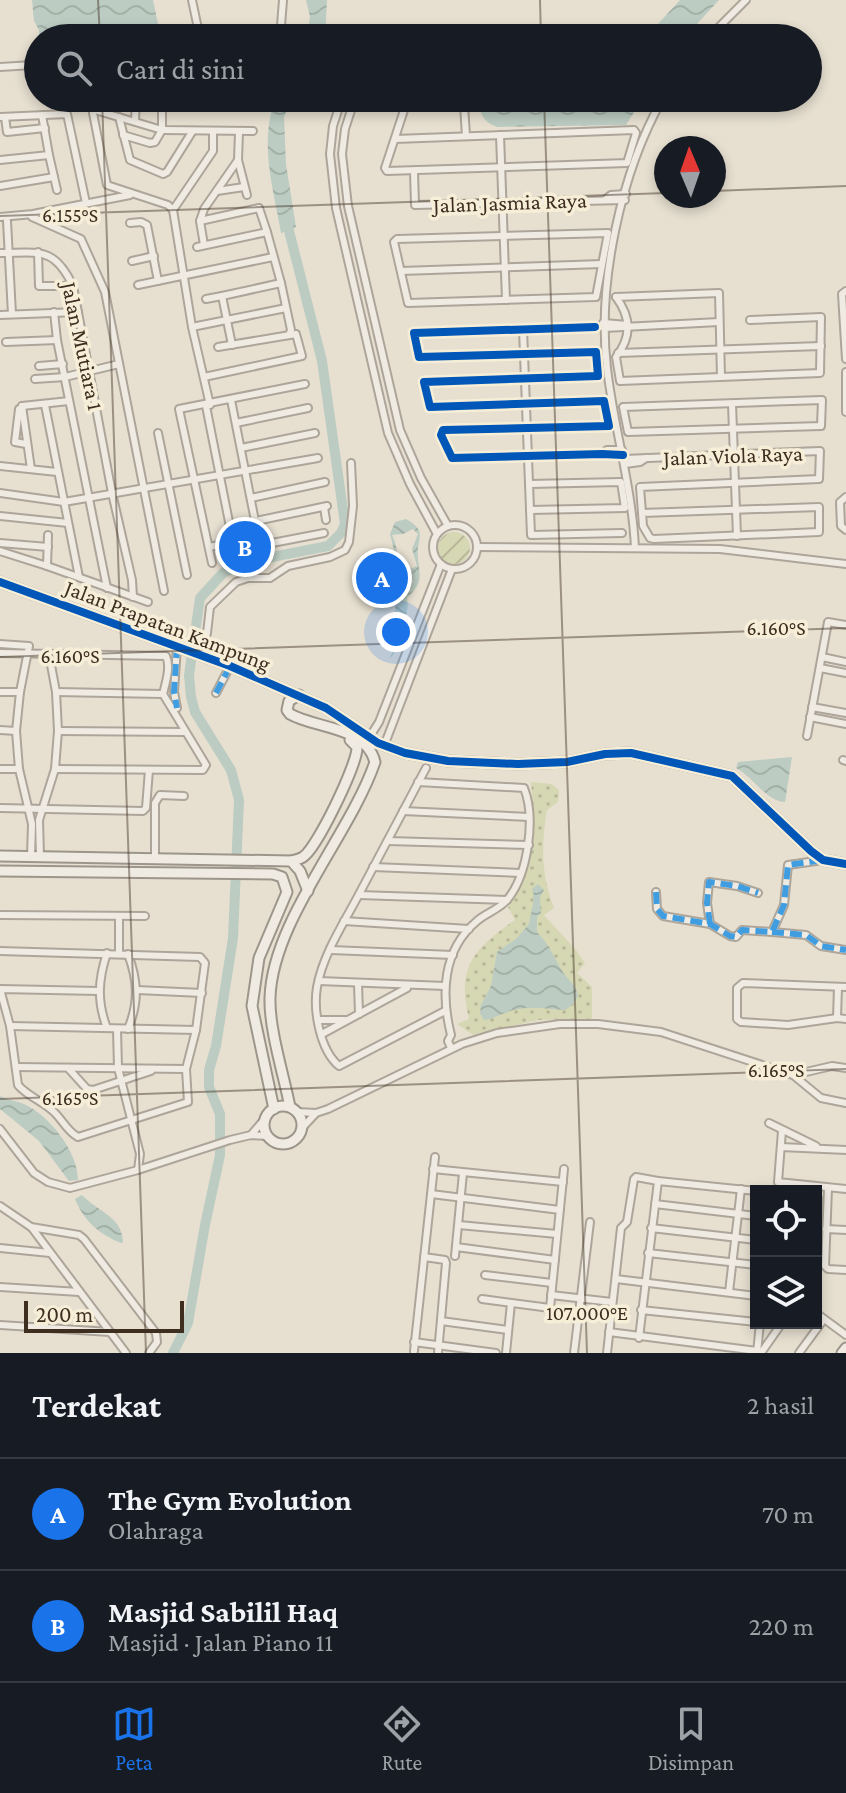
<!DOCTYPE html>
<html lang="id">
<head>
<meta charset="utf-8">
<style>
  :root { --surface:#171b24; --page:#20242c; --text:#f1f3f6; --muted:#9ea1a6; --line:#363941; --accent:#1a73e8 }
  body { margin:0; font-family:"Crimson Pro",serif; background:var(--page); color:var(--text) }
  .controls { position:absolute; right:24px; bottom:24px; display:grid; overflow:hidden; border-radius:0px; box-shadow:0 4px 12px #0003 }
  .controls button { width:72px; height:72px; display:grid; place-items:center; padding:0; border:0; border-bottom:2px solid var(--line); background:var(--surface); color:var(--text); font:40px sans-serif }
  .compass { position:absolute; left:654px; top:136px; width:72px; height:72px; border-radius:50%; background:var(--surface); box-shadow:0 4px 12px #0003; rotate:358deg }
  .scale { position:absolute; left:24px; bottom:20px; width:160px; box-sizing:border-box; padding-left:8px; border:4px solid #3d2e20; border-top:0; font-size:22px; line-height:28px; white-space:nowrap; color:#3d2e20; -webkit-text-stroke:6px #f7eed8; paint-order:stroke }
  .you { position:absolute; left:396px; top:632px; width:28px; height:28px; margin:-20px; border:6px solid #fff; border-radius:50%; background:#1a73e8; box-shadow:0 0 0 12px #1a73e833 }
  .badge { display:grid; place-items:center; width:52px; height:52px; border-radius:50%; background:var(--accent); color:#fff; font-size:26px; font-weight:700 }
  .pin { position:absolute; translate:-50% -50%; border:4px solid #fff; box-shadow:0 2px 8px #0006 }
  .list { margin:0; padding:0; list-style:none }
  h2 { display:flex; justify-content:space-between; align-items:center; height:104px; margin:0; padding:0 32px; font-size:34px }
  h2 small { font-size:26px; font-weight:400; color:var(--muted) }
  .list li { display:grid; grid-template-columns:52px 1fr auto; gap:24px; align-items:center; box-sizing:border-box; height:112px; padding:0 32px; border-top:2px solid var(--line) }
  .list b { display:block; font-size:30px; white-space:nowrap }
  .list p { margin:0; font-size:26px; white-space:nowrap; color:var(--muted) }
  .list em { font-size:26px; font-style:normal; color:var(--muted) }
  .icon { flex:none; width:44px; height:44px; fill:none; stroke:currentColor; stroke-width:2; stroke-linecap:round; stroke-linejoin:round }
  .map { position:relative; flex:none; width:846px; height:1353px; overflow:hidden }
  .search { position:absolute; background:var(--surface); box-shadow:0 4px 12px #0003; left:24px; right:24px; top:24px; height:88px; display:flex; align-items:center; gap:20px; box-sizing:border-box; padding:0 28px; border-radius:44px; color:var(--muted); font-size:30px }
  .sheet { height:328px; background:var(--surface) }
  nav { display:flex; justify-content:space-around; align-items:center; box-sizing:border-box; height:112px; border-top:2px solid var(--line); background:var(--surface); font-size:22px; color:var(--muted) }
  nav a { display:grid; justify-items:center; gap:4px }
  nav .on { color:var(--accent) }
  .map>svg:first-child { display:block }
</style>
</head>
<body>
<div class="map">
<svg width="846" height="1353" viewBox="0 0 846 1353">
  <defs>
    <pattern id="park-dots" width="8" height="8" patternUnits="userSpaceOnUse" patternTransform="scale(2)"><rect width="8" height="8" fill="#d6d7b3"/><path d="M2 2h.1M6 6h.1" fill="none" stroke="#b9b99a" stroke-width="1.8" stroke-linecap="round"/></pattern>
    <pattern id="garden-furrows" width="10" height="10" patternUnits="userSpaceOnUse" patternTransform="scale(2)"><rect width="10" height="10" fill="#d6d7b3"/><path d="M-1 1l2-2M0 10L10 0M9 11l2-2" fill="none" stroke="#b9b99a"/></pattern>
    <pattern id="water-waves" width="16" height="10" patternUnits="userSpaceOnUse" patternTransform="scale(2)"><rect width="16" height="10" fill="#bcccc2"/><path d="M0 5q4-4 8 0t8 0" fill="none" stroke="#a2b0a6"/></pattern>
  </defs>
  <rect width="100%" height="100%" fill="#e7e0d1"/>
  <path fill="url(#park-dots)" d="M531 782 552 784 559 790 558 802 547 810C541 845 541 875 554 908L544 915 576 950 585 963 577 973 592 987V1019L539 1020 473 1035 457 1024 469 1019C456 966 474 949 515 920L508 907C534 871 535 825 531 782Z"/>
  <circle fill="url(#garden-furrows)" cx="454" cy="548" r="16"/>
  <g fill="url(#water-waves)" fill-rule="evenodd">
    <path d="M32 0H153L161 38H39V30L34 21Z"/>
    <path d="M306 0H327L325 38H307L310 17Z"/>
    <path d="M680 0H719L684 38H650L657 25Z"/>
    <path d="M276 98H293L284 117 286 164 296 227 281 233C274 190 258 141 276 98Z"/>
    <path d="M481 98 594 101 643 98 626 125 497 127C483 122 478 113 481 98Z"/>
    <path d="M406 519C429 532 416 538 418 558 420 577 423 583 407 598 410 613 401 632 391 643L394 654 389 659 393 651 389 643 396 632 394 615 398 596 393 584C399 567 394 550 390 534L395 522ZM413 529 418 534 412 549 417 566 408 570 413 582 396 584C397 569 400 550 392 535L403 534Z"/>
    <path d="M792 757 785 802C767 802 752 776 736 768L738 762Z"/>
    <path d="M538 884 544 890 540 897 541 913 537 917V932C548 943 553 955 561 969 570 985 591 993 565 1010 546 1009 530 1005 510 1011 501 1014 494 1019 484 1020L480 1013 481 1005 491 986 497 952 516 939 529 924C531 912 536 898 532 889Z"/>
    <path d="M0 1096C8 1100 17 1101 24 1104 50 1116 78 1152 78 1180L69 1181 39 1141 0 1109Z"/>
    <path d="M82 1195C98 1212 122 1216 123 1242L121 1243C99 1234 84 1221 75 1199Z"/>
  </g>
  <g fill="none" stroke-linecap="round" stroke-linejoin="round">
    <path stroke="#bcccc2" stroke-width="10" d="M173 1353 188 1323 205 1225 220 1155V1114L209 1087V1070L216 1046 233 938 239 800 231 770 195 712 191 697 189 675 200 598 223 573 242 563 328 546 341 533 345 524 322 361 286 219"/>
    <g stroke="#ada599" stroke-width="10">
      <g id="street">
        <path d="M192 0 200 38"/>
        <path d="M280 38 283 0"/>
        <path d="M708 38 746 0"/>
        <path d="M0 67 33 65 38 73"/>
        <path d="M342 98 333 126 330 154 336 208 388 433 410 484 437 534"/>
        <path d="M355 98 345 129 342 154 348 206 400 430 421 478 448 526"/>
        <path d="M464 105 466 136"/>
        <path d="M405 107 441 106"/>
        <path d="M0 117 67 114 86 203"/>
        <path d="M5 117 7 132 45 128"/>
        <path d="M119 117 130 160 163 174 167 172 192 132"/>
        <path d="M135 121 136 98"/>
        <path d="M239 132 238 160 247 195"/>
        <path d="M123 135 150 143 155 142 162 130V98"/>
        <path d="M500 135 506 300"/>
        <path d="M395 139 634 130 636 133 627 163 387 171 385 168 408 98 464 105"/>
        <path d="M49 155 57 190"/>
        <path d="M0 160 49 155 42 115"/>
        <path d="M414 171 415 205 625 200"/>
        <path d="M0 186 54 177"/>
        <path d="M217 191 244 187"/>
        <path d="M606 199 611 195 626 194"/>
        <path d="M173 210 213 151V133"/>
        <path d="M0 217 33 214 130 195"/>
        <path d="M32 217 81 239 105 292 164 591"/>
        <path d="M7 221 12 314"/>
        <path d="M200 221 204 245"/>
        <path d="M130 223 141 222 147 225 158 281"/>
        <path d="M608 233 596 297 408 303 394 242 397 239Z"/>
        <path d="M197 247 267 232 259 208 200 221 204 209 238 160"/>
        <path d="M38 252 39 286H73"/>
        <path d="M0 253C39 253 54 246 73 286L112 493 132 580 133 597"/>
        <path d="M132 261 154 256"/>
        <path d="M401 271 602 264"/>
        <path d="M281 283 291 330 289 335"/>
        <path d="M138 285 273 257"/>
        <path d="M846 291 842 294 846 359"/>
        <path d="M616 297C631 317 632 337 616 357L620 381 820 373 821 317 750 320"/>
        <path d="M616 297 719 293 721 377"/>
        <path d="M206 299 222 296"/>
        <path d="M54 312 57 340 107 588"/>
        <path d="M0 315 78 312"/>
        <path d="M603 323 628 325"/>
        <path d="M192 327 286 308"/>
        <path d="M595 327 414 333 419 357 596 352 598 376 424 382 430 407 604 401 609 426 443 430 441 435 452 458 602 454 623 455"/>
        <path d="M604 328 719 322"/>
        <path d="M523 329 531 535 622 533"/>
        <path d="M6 342 57 340"/>
        <path d="M232 345 222 296 281 283 267 232"/>
        <path d="M618 353 821 346"/>
        <path d="M39 366 63 364"/>
        <path d="M846 372V412"/>
        <path d="M204 377 302 356 296 334 218 347"/>
        <path d="M35 379 65 377 119 364"/>
        <path d="M231 400 259 541 267 544 324 533"/>
        <path d="M822 400 821 426 628 432 623 407Z"/>
        <path d="M732 404 737 536"/>
        <path d="M45 405 79 577"/>
        <path d="M210 405 192 327 173 210 168 205 107 185 93 113 95 110 162 130 253 131"/>
        <path d="M22 406 31 469"/>
        <path d="M22 406 69 401"/>
        <path d="M206 406 233 542"/>
        <path d="M19 409 15 442 26 444"/>
        <path d="M236 423 308 408"/>
        <path d="M158 433 187 575"/>
        <path d="M241 448 315 433"/>
        <path d="M602 454 607 450H622"/>
        <path d="M624 459 820 451 819 479 640 487 643 526 650 538 654 539 819 532V507L642 513"/>
        <path d="M625 464 640 462 646 458"/>
        <path d="M0 466 57 472"/>
        <path d="M529 484 621 482 625 508 530 510"/>
        <path d="M0 493 64 502 318 458"/>
        <path d="M846 497 840 502 841 526 846 530"/>
        <path d="M251 498 325 482"/>
        <path d="M324 507 326 520"/>
        <path d="M0 516 68 523"/>
        <path d="M256 521 327 506"/>
        <circle cx="455" cy="547" r="22"/>
        <path d="M0 543 48 547"/>
        <path d="M209 547 257 537"/>
        <path d="M477 547 720 549 846 564"/>
        <path d="M635 548C632 486 614 429 607 368 597 283 621 172 663 98"/>
        <path d="M0 551 47 566 48 535"/>
        <path d="M212 563 179 409 305 384"/>
        <path d="M47 566 148 602"/>
        <path d="M0 644 29 646 20 692 16 731 19 769 32 824 31 856"/>
        <path d="M177 646 174 692 177 708"/>
        <path d="M0 653 166 656C171 666 166 682 163 694L206 765 203 770 55 769"/>
        <path d="M200 655 207 633 210 607 236 582 248 578H270L288 566 330 557 345 550 349 542 353 506 351 463"/>
        <path d="M822 657 846 662"/>
        <path d="M820 668 846 673"/>
        <path d="M0 692H20"/>
        <path d="M56 692 163 694"/>
        <path d="M216 693 230 666"/>
        <path d="M812 707 846 713"/>
        <path d="M810 717 846 724"/>
        <path d="M0 730 16 731"/>
        <path d="M58 731 185 732"/>
        <path d="M807 736 828 622 846 625"/>
        <path d="M369 738 379 722 441 564"/>
        <path d="M384 746 452 569"/>
        <path d="M843 760 846 761"/>
        <path d="M426 768C403 811 380 854 357 898 342 926 323 955 317 987 313 1011 320 1050 339 1066L445 1011"/>
        <path d="M0 769H19"/>
        <path d="M418 782 524 788C536 818 528 875 507 900 498 910 486 913 477 921 442 950 441 995 451 1035L448 1041 451 1048"/>
        <path d="M0 808 143 811 146 808 149 770"/>
        <path d="M403 811 529 817"/>
        <path d="M388 841 529 845"/>
        <path d="M40 856 39 820 55 769 58 731 56 692 49 654"/>
        <path d="M155 859V803L160 795 184 796"/>
        <path d="M373 867 521 873"/>
        <path d="M656 892 657 909 663 916 710 924 730 936 736 937 742 930 772 932 784 905 788 865 823 860"/>
        <path d="M359 895 507 900"/>
        <path d="M0 915 145 916"/>
        <path d="M119 916V954"/>
        <path d="M344 921 469 929"/>
        <path d="M710 924 707 903 709 882 737 886 758 893"/>
        <path d="M772 932 806 935 821 946 846 950"/>
        <path d="M331 950 453 955"/>
        <path d="M0 951 200 957 205 963 196 1030 186 1069 188 1102 78 1137C68 1132 63 1121 55 1113 45 1102 28 1097 18 1085L10 1026 0 989 99 991"/>
        <path d="M107 953C98 980 97 1002 107 1028"/>
        <path d="M319 981 445 986"/>
        <path d="M358 984 359 1014"/>
        <path d="M846 987 743 983 737 988V1019L741 1022 788 1025 837 1018 846 1019"/>
        <path d="M137 990 202 993"/>
        <path d="M837 1018 838 987"/>
        <path d="M318 1020H345"/>
        <path d="M10 1026 196 1030"/>
        <path d="M117 1029 118 1068 140 1154 138 1170"/>
        <path d="M128 1029C139 1002 138 981 128 954"/>
        <path d="M322 1034 407 988"/>
        <path d="M16 1067 186 1069"/>
        <path d="M68 1068 87 1089 93 1090 151 1071"/>
        <path d="M793 1075 821 1098 846 1103"/>
        <path d="M297 1112 316 1113 328 1109 462 1044 497 1033 560 1024H598L661 1032 793 1075 832 1066 846 1068"/>
        <path d="M769 1123 816 1146"/>
        <path d="M303 1127 316 1113"/>
        <path d="M0 1129 34 1173 48 1182 70 1188 138 1170 230 1140 251 1135 267 1136"/>
        <path d="M782 1131 778 1182 846 1189"/>
        <path d="M251 1135 263 1121"/>
        <path d="M781 1147 846 1150"/>
        <path d="M433 1169 563 1182"/>
        <path d="M828 1188 825 1266 828 1269 846 1270"/>
        <path d="M431 1194 560 1210"/>
        <path d="M816 1198 819 1200 816 1271"/>
        <path d="M655 1204 756 1216"/>
        <path d="M0 1206 31 1227 79 1235 84 1239 156 1333 157 1342 149 1353"/>
        <path d="M459 1225 557 1234"/>
        <path d="M32 1228 126 1353"/>
        <path d="M651 1228 756 1240"/>
        <path d="M826 1229 846 1230"/>
        <path d="M456 1247 555 1260"/>
        <path d="M0 1248 50 1253"/>
        <path d="M648 1253 756 1265"/>
        <path d="M455 1256 463 1173"/>
        <path d="M424 1257 445 1260 446 1263 438 1353"/>
        <path d="M485 1275 552 1283"/>
        <path d="M616 1279 756 1296"/>
        <path d="M0 1287 79 1292"/>
        <path d="M729 1292 741 1189"/>
        <path d="M551 1295 612 1302"/>
        <path d="M482 1299 550 1308 564 1169"/>
        <path d="M641 1310 756 1322"/>
        <path d="M816 1313 846 1335"/>
        <path d="M441 1321 508 1330"/>
        <path d="M0 1325 110 1332"/>
        <path d="M609 1332 757 1351"/>
        <path d="M639 1338 658 1181 756 1191"/>
        <path d="M414 1342 496 1353"/>
        <path d="M414 1351 435 1157"/>
        <path d="M506 1353 511 1303"/>
        <path d="M574 1353 590 1222"/>
        <path d="M607 1353 621 1228 627 1222 634 1179 636 1177 658 1181"/>
        <path d="M757 1353 760 1323"/>
        <path d="M761 1353 782 1323"/>
        <path d="M799 1353 824 1319"/>
      </g>
    </g>
    <g stroke="#9c958a" stroke-width="13">
      <g id="secondary">
        <path d="M0 582 230 666 326 708 378 743 405 753 448 761 518 764 567 762 605 754 631 753 732 776 811 851 823 860 846 864"/>
        <path d="M0 856 291 861 300 871 308 891"/>
        <path d="M291 861C295 860 300 859 303 857 317 848 358 763 357 747L350 740"/>
        <path d="M0 871 273 874 282 877 287 892 259 958 252 1006 274 1109"/>
        <circle cx="283" cy="1125" r="19"/>
        <path d="M290 1107C284 1076 269 1029 270 998 272 921 350 835 375 762 366 726 316 729 290 714L287 710 289 701 299 695"/>
        <path d="M842 1353 846 1348"/>
      </g>
    </g>
    <use href="#street" stroke="#efebe3" stroke-width="6"/>
    <use href="#secondary" stroke="#efebe3" stroke-width="9"/>
    <g stroke="#3f9de0" stroke-width="6" stroke-dasharray="12 6" stroke-linecap="butt">
      <path d="M177 646 174 692 177 708"/>
      <path d="M216 693 230 666"/>
      <path d="M656 892 657 909 663 916 710 924 730 936 736 937 742 930 772 932 784 905 788 865 823 860"/>
      <path d="M710 924 707 903 709 882 737 886 758 893"/>
      <path d="M772 932 806 935 821 946 846 950"/>
    </g>
    <g stroke="#f7eed8" stroke-width="13">
      <g id="cycleway">
        <path d="M595 327 414 333 419 357 596 352 598 376 424 382 430 407 604 401 609 426 443 430 441 435 452 458 602 454 623 455"/>
        <path d="M0 582 230 666 326 708 378 743 405 753 448 761 518 764 567 762 605 754 631 753 732 776 811 851 823 860 846 864"/>
      </g>
    </g>
    <use href="#cycleway" stroke="#0057b8" stroke-width="8"/>
  </g>
  <path fill="none" stroke="#3d2e20" stroke-width="2" stroke-opacity="0.45" d="M98 0 100 38M540 0 541 38M102 98 146 1353M544 98 587 1353M714 191 846 186M0 216 666 193M0 657 846 628M0 1099 846 1069"/>
  <g text-anchor="middle" stroke-width="7" stroke-linejoin="round" paint-order="stroke">
    <g font-size="22" fill="#3d2e20" stroke="#f7eed8">
      <text transform="translate(510 202) rotate(-2)" y="8">Jalan Jasmia Raya</text>
      <text transform="translate(83 346) rotate(78)" y="8">Jalan Mutiara 1</text>
      <text transform="translate(733 455) rotate(-2)" y="8">Jalan Viola Raya</text>
      <text transform="translate(168 625) rotate(21)" y="8">Jalan Prapatan Kampung</text>
    </g>
  </g>
  <g font-size="20" text-anchor="middle" fill="#3d2e20" stroke="#f7eed8" stroke-width="7" stroke-linejoin="round" paint-order="stroke">
    <text x="70" y="222">6.155°S</text>
    <text x="776" y="635">6.160°S</text>
    <text x="70" y="663">6.160°S</text>
    <text x="776" y="1077">6.165°S</text>
    <text x="70" y="1105">6.165°S</text>
    <text x="587" y="1320">107.000°E</text>
  </g>
</svg>
<div class="controls">
<button><svg class="icon" aria-label="locate" viewBox="0 0 24 24"><circle cx="12" cy="12" r="6"/><path d="M12 2v4M12 18v4M2 12h4M18 12h4"/></svg></button>
<button><svg class="icon" aria-label="layers" viewBox="0 0 24 24"><path d="M12 4l9 5-9 5-9-5zM3 14l9 5 9-5"/></svg></button>
</div>
<svg class="compass" viewBox="-18 -18 36 36"><path d="M0-13l5 13h-10z" fill="#e53935"/><path d="M0 13l5-13h-10z" fill="#9ea1a6"/></svg>
<div class="scale">200 m</div>
<div class="you"></div>
<div class="pin badge" style="left:382px;top:578px">A</div>
<div class="pin badge" style="left:245px;top:547px">B</div>
<div class="search"><svg class="icon" aria-label="search" viewBox="0 0 24 24"><circle cx="10" cy="10" r="6"/><path d="M15 15l6 6"/></svg>Cari di sini</div>
</div>
<section class="sheet">
<h2>Terdekat<small>2 hasil</small></h2>
<ul class="list">
<li><span class="badge">A</span><div><b>The Gym Evolution</b><p>Olahraga</p></div><em>70 m</em></li>
<li><span class="badge">B</span><div><b>Masjid Sabilil Haq</b><p>Masjid · Jalan Piano 11</p></div><em>220 m</em></li>
</ul>
</section>
<nav>
<a class="on"><svg class="icon" aria-label="map" viewBox="0 0 24 24"><path d="M3 6l6-2 6 2 6-2v14l-6 2-6-2-6 2zM9 4v14M15 6v14"/></svg>Peta</a>
<a><svg class="icon" aria-label="directions" viewBox="0 0 24 24"><path d="M12 3l9 9-9 9-9-9zM9 14v-3h6M13 9l2 2-2 2"/></svg>Rute</a>
<a><svg class="icon" aria-label="saved" viewBox="0 0 24 24"><path d="M7 4h10v16l-5-4-5 4z"/></svg>Disimpan</a>
</nav>
</body>
</html>
